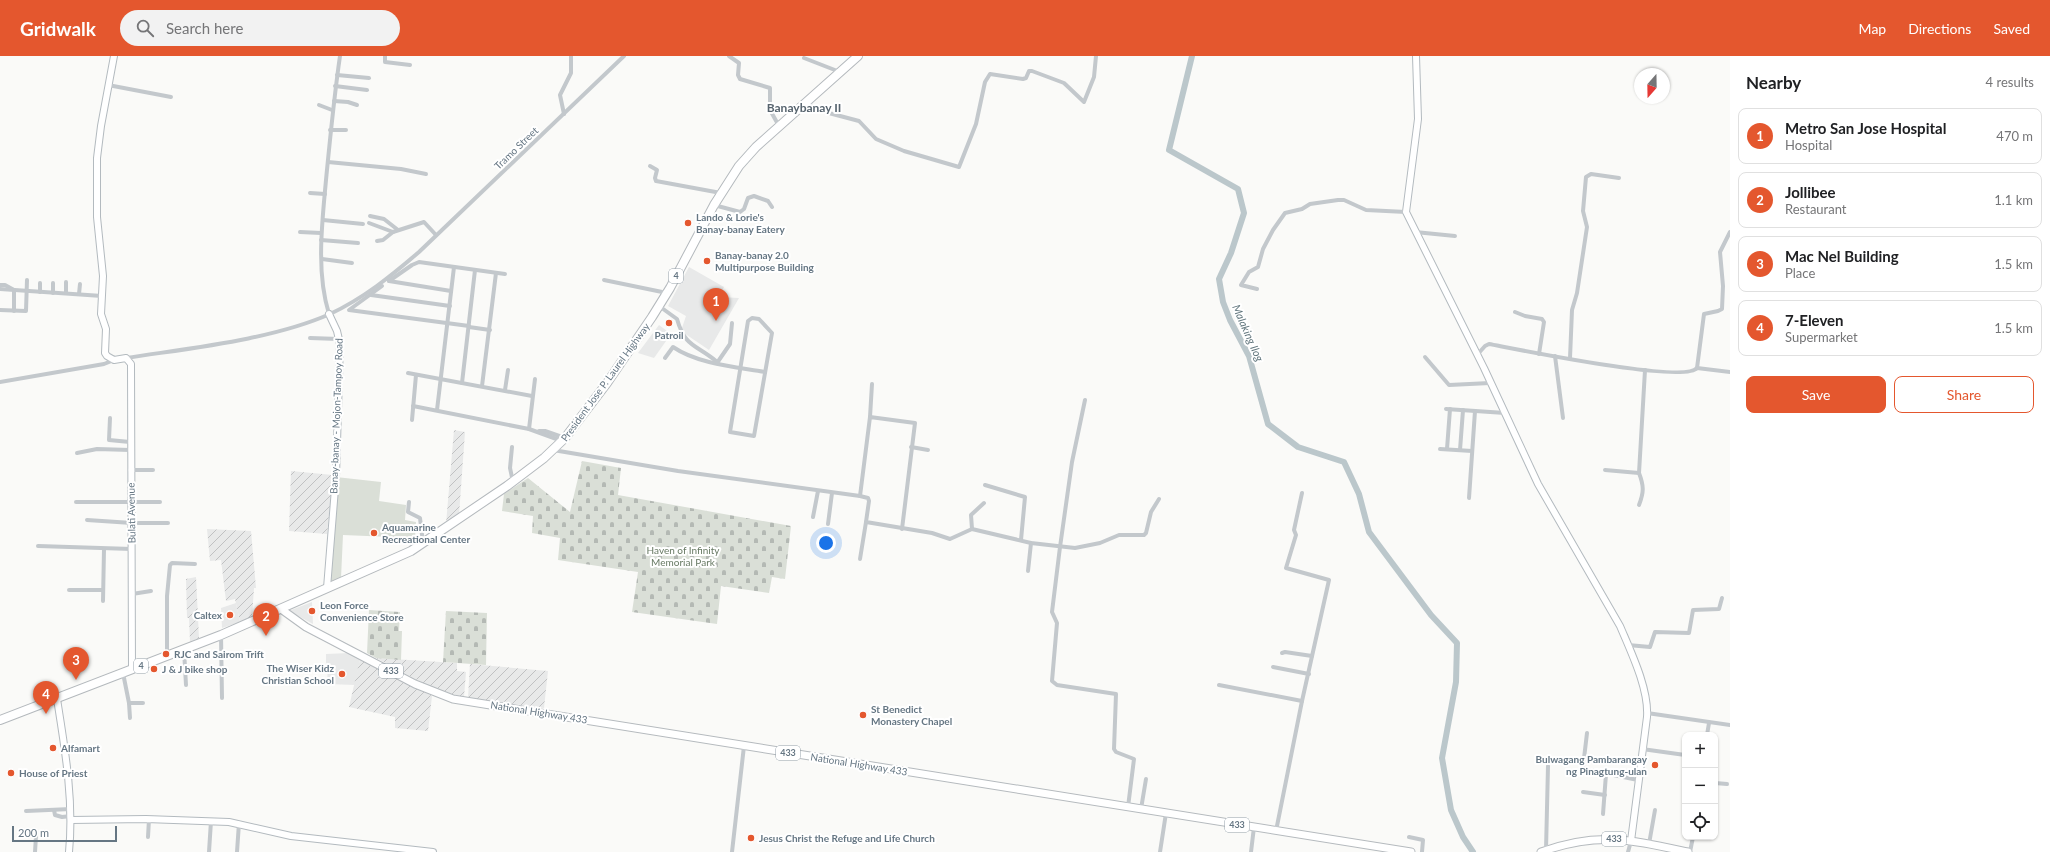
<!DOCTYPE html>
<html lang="en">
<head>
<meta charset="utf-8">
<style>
  :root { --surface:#fff; --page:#f2f2f2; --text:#202124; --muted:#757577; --line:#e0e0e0; --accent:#e4572e }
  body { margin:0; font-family:Lato,sans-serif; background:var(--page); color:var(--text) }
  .controls { position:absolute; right:12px; bottom:12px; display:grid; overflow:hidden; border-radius:8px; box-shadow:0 1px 3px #0004 }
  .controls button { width:36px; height:36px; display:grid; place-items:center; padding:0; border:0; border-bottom:1px solid var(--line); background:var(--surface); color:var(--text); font:20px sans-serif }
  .compass { position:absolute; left:1634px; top:12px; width:36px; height:36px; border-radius:50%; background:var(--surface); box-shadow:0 1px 3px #0004; rotate:200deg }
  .scale { position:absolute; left:12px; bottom:10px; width:105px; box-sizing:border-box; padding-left:4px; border:2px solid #657683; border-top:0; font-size:11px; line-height:14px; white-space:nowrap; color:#657683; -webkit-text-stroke:3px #fff; paint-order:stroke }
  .you { position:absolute; left:826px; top:487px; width:14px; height:14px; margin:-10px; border:3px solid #fff; border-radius:50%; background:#1a73e8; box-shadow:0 0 0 6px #1a73e833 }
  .badge { display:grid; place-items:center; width:26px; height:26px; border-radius:50%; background:var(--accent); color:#fff; font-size:13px; font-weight:700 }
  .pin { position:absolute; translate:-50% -33px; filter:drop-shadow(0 1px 2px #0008) }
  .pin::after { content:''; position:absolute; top:21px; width:14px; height:12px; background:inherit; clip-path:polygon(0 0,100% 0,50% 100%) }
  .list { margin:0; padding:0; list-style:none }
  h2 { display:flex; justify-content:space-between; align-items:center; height:52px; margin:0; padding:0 16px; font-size:17px }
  h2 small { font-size:13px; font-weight:400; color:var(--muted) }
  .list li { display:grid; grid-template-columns:26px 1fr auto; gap:12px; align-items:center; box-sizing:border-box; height:56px; margin:0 8px 8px; padding:0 8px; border:1px solid var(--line); border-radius:8px }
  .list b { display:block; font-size:15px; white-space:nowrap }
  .list p { margin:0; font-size:13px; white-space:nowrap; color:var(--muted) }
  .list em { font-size:13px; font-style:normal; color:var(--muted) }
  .actions { display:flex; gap:8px; padding:12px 16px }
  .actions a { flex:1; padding:9px 0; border:1px solid var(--accent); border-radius:8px; text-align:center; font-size:14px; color:var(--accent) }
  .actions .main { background:var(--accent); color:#fff }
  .icon { flex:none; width:22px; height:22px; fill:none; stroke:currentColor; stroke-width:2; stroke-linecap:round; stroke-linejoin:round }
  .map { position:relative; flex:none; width:1730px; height:796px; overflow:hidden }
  header { display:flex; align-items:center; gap:24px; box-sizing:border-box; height:56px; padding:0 20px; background:var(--accent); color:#fff }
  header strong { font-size:19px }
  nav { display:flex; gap:22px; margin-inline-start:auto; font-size:14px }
  .search { width:280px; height:36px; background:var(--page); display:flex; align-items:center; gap:10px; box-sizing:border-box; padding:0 14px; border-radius:22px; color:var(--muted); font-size:15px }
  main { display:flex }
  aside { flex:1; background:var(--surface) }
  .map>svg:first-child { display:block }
</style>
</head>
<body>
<header>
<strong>Gridwalk</strong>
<div class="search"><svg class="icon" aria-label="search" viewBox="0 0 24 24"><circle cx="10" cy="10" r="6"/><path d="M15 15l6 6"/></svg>Search here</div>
<nav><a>Map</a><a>Directions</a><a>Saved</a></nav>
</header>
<main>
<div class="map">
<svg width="1730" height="796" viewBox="0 0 1730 796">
  <defs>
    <pattern id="industrial-furrows" width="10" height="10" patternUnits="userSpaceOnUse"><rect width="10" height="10" fill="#e8e9e9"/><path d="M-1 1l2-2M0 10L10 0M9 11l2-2" fill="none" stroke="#c0c1c2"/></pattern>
    <pattern id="cemetery-stones" width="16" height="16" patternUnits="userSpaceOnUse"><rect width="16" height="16" fill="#dadfd7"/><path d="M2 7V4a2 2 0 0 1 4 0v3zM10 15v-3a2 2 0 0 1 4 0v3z" fill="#b4b9b4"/></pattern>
  </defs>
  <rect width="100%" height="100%" fill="#fafaf8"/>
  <g fill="#e8e9e9">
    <path d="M689 211 724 231 719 241 739 242 709 294 681 275 686 260 668 250Z"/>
    <path d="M659 269 671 278 654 302 638 297Z"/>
    <path d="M312 546 313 568 291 556V554Z"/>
    <path d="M236 547 240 566 222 572 221 552Z"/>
    <path d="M349 597 360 603 355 629 327 628 328 609H326V598Z"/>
  </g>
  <g fill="url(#industrial-furrows)">
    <path d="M454 374 465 376 459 459 446 468Z"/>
    <path d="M291 415 333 419 327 478 289 475Z"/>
    <path d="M207 473 251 475 256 532H254L252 561 240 566 235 543 226 545 221 504 210 505Z"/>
    <path d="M196 521 199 582 190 586 189 562H187L186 523Z"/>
    <path d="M376 602 457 607V615L466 616 464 641 434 633Z"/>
    <path d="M360 603 432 640 428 675 395 672V661L349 651Z"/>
    <path d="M470 608 548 615 544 652 468 642Z"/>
  </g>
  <g fill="url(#cemetery-stones)">
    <path d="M582 405 621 412 618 439 791 470 785 523 772 521 769 537 721 530 717 568 632 556 638 516 558 504 560 482 532 477 533 460 502 455 504 438 528 422 570 456Z"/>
    <path d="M369 554 400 556 399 575H402L401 604 376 602 367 597Z"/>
    <path d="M446 555 487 557 486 609 443 606Z"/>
  </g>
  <path fill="#dadfd7" d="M336 421 381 426 379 445 406 449 405 464 416 466 415 482 343 479 341 522 329 527Z"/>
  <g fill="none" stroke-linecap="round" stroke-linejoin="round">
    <path stroke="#bbc7cb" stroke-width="6" d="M1192 0 1169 94 1238 133 1244 157 1231 197 1219 223 1223 246 1230 264 1249 300 1268 368 1298 391 1344 406 1359 438 1369 476 1431 559 1457 587 1456 626 1442 702 1451 754 1463 781 1473 796"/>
    <g stroke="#b3babf" stroke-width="8">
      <g id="secondary">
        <path d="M114 0 101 70 97 102V161L103 220 101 258 106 273 105 297 107 300 114 304 126 302 131 308 132 613"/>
        <path d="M1416 0 1418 63 1406 156 1484 312 1538 428 1620 570C1631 596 1649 633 1647 661L1631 785"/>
        <path d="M327 532 336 420 340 288 337 275 329 258"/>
        <path d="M57 643C65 693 74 745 69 796"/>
        <path d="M71 764 146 763 229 766 291 780 433 796"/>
      </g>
    </g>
    <g stroke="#b5babe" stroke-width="9">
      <g id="primary">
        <path d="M281 553 306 571 415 628 453 643 1411 796"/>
        <path d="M1541 796C1598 775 1632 784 1688 796"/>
      </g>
    </g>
    <g stroke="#b4b9bd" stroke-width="10">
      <path id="highway" d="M0 664 221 579 411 495 507 430 544 402 565 382 607 327 652 261 670 232 714 149 739 110 756 91 858 0"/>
    </g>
    <g stroke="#c3c8cc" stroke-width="4">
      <path d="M385 0V6L410 9"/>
      <path d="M729 0 739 7 738 19 740 23 770 32V54L779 70"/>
      <path d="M804 2 840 16"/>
      <path d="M337 19 369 22"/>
      <path d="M108 29 171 41"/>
      <path d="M335 30 367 34"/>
      <path d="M334 45 348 46 357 49"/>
      <path d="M806 47 825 56 859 65 876 83 904 95 959 111 976 68 985 26 990 18 1023 23 1026 22 1029 15H1032L1064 27 1084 46 1094 21 1096 0"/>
      <path d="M319 49 332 54"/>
      <path d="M564 58 560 39 571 17V0"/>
      <path d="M330 74H346"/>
      <path d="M328 106 401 113 426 118"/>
      <path d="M650 110 657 114 655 122 656 125 721 137"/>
      <path d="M310 137 325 138"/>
      <path d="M714 149 740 156 744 153 748 142 754 140 768 145 772 151"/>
      <path d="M370 160 384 163 398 174"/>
      <path d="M323 164 363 168"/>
      <path d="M369 167 393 176"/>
      <path d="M300 176 321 177"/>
      <path d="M1415 176 1455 180"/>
      <path d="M321 184 358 187"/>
      <path d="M377 185 383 184 393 176 424 166 436 179"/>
      <path d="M322 203 352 207"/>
      <path d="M604 224 667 237"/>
      <path d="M389 225 412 209 419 206 505 218"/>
      <path d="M389 225 451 235"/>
      <path d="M0 229H5L14 234V255"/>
      <path d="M382 230 349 254 469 270"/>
      <path d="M0 233 102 240"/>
      <path d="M1257 233 1241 229 1249 216 1258 211 1263 193 1273 174 1285 157 1302 153 1310 148 1338 144H1344L1366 154 1406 156"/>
      <path d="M40 236V227"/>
      <path d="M53 237V227"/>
      <path d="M66 237V226"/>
      <path d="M79 238 80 228"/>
      <path d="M371 239 450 250"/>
      <path d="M659 250 677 263C685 291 695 288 716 305"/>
      <path d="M0 254 26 255 27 224"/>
      <path d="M1515 256 1525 260 1542 263 1544 266 1539 298"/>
      <path d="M329 258C316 216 322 168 326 124 330 83 334 41 340 0"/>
      <path d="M752 262 759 263 772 277 754 380 730 376 748 265Z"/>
      <path d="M469 271 490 274"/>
      <path d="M310 282 339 283"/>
      <path d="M1477 299 1485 290 1489 288C1516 293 1685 328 1697 312L1704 258 1718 255 1722 253 1723 230 1720 196 1730 176"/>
      <path d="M1555 300 1563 362"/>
      <path d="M1425 301 1449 329 1490 327"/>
      <path d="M126 302C190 292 271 284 330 258 364 242 391 220 419 196L624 0"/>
      <path d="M665 302 673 291C698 308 736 311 765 316"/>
      <path d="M1570 302 1572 254 1577 237 1587 171 1583 155 1586 121 1591 118 1619 122"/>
      <path d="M717 307 730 288 732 267"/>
      <path d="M1697 312 1730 316"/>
      <path d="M408 317 532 340"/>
      <path d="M0 326 104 308 114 304"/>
      <path d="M462 327 475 214"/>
      <path d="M482 330 496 217"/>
      <path d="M505 334 508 314"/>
      <path d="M1085 344 1072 406 1060 491 1052 556 1057 567 1052 625 1057 629 1116 638 1114 693 1116 696 1134 703 1128 751"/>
      <path d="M413 350 529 373 562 385"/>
      <path d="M1446 353 1505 357"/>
      <path d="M437 354 454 211"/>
      <path d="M870 361 872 328"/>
      <path d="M110 362 109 384 130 386"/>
      <path d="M412 364 416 319"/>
      <path d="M529 373 535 323"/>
      <path d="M539 375H545L565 382"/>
      <path d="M512 391 510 412 513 426"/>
      <path d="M911 391 928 394"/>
      <path d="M1440 393 1472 395"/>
      <path d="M1447 393 1450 353"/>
      <path d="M553 394 678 415 860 440 870 361 915 367 902 473"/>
      <path d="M1460 394 1463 354"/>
      <path d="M77 397 97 393 130 394"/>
      <path d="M130 414H153"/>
      <path d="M1605 414 1639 417"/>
      <path d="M985 429 1025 441 1021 484"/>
      <path d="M860 440 868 442 869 445 866 466 932 477 950 483 972 473 1031 487 1075 492 1100 487 1119 479H1144L1146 477 1151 456 1159 443"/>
      <path d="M1469 442 1475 355"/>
      <path d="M76 446H160"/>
      <path d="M409 446 408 456 420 462 423 487"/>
      <path d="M1639 449C1644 436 1644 430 1639 417L1645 314"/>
      <path d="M813 461 818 435"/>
      <path d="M87 464 132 467H168"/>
      <path d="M828 468 832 437"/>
      <path d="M972 473 971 459 984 447"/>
      <path d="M38 490 132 493"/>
      <path d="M860 503 866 466"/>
      <path d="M1028 515 1031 487"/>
      <path d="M69 534H103"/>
      <path d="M132 538 151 535"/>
      <path d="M103 545 104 493"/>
      <path d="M221 579 222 642"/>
      <path d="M1628 589 1650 591 1655 576 1689 577 1693 554 1719 553 1722 542"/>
      <path d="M184 594 186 629"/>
      <path d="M1282 597 1285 596 1312 600"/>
      <path d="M167 600V540L170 509 172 507 195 508"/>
      <path d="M1273 611 1309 618"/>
      <path d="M123 617 129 647H143"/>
      <path d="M1219 629 1302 645"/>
      <path d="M129 647 130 662"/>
      <path d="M1647 657 1730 669"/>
      <path d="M1587 677 1583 711 1584 713 1638 724"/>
      <path d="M1707 679 1709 667"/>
      <path d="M1642 693 1685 699"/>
      <path d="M1715 727 1727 728"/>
      <path d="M1583 736 1605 739"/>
      <path d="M1141 753 1146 723"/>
      <path d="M54 754 55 759 62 761 71 760"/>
      <path d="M26 755 71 753"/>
      <path d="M1603 758 1606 718"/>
      <path d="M1276 775 1302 645 1329 524 1286 512 1296 479 1294 474 1302 437"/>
      <path d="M148 781 149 763"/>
      <path d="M1409 781 1423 784 1422 796"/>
      <path d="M1649 788 1655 754"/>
      <path d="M1546 794 1548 710"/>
      <path d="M35 796 36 780"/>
      <path d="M209 796 211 765"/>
      <path d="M237 796 239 767"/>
      <path d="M732 796 744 690"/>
      <path d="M1160 796 1166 757"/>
      <path d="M1251 796 1254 771"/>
      <path d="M1628 796 1631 785"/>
      <path d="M1690 796 1693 781"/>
    </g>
    <use href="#secondary" stroke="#fff" stroke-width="6"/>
    <use href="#primary" stroke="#fff" stroke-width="7"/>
    <use href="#highway" stroke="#fff" stroke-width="8"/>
  </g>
  <g fill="#e4572e" stroke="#fff" stroke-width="1.5">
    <circle cx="688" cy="167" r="4"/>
    <circle cx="707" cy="205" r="4"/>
    <circle cx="669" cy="267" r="4"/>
    <circle cx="374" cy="477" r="4"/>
    <circle cx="312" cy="555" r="4"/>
    <circle cx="230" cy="559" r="4"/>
    <circle cx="166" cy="598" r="4"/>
    <circle cx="154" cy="613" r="4"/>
    <circle cx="342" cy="618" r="4"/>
    <circle cx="863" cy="659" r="4"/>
    <circle cx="53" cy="692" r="4"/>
    <circle cx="1655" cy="709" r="4"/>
    <circle cx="11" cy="717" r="4"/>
    <circle cx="751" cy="782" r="4"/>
  </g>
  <g text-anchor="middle" stroke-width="4" stroke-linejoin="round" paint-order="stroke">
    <g fill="#fff" stroke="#939fa8" stroke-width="1">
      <rect x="669" y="213" width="14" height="14" rx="3"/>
      <rect x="134" y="603" width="14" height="14" rx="3"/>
      <rect x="379" y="608" width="24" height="14" rx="3"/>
      <rect x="776" y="690" width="24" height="14" rx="3"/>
      <rect x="1225" y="762" width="24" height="14" rx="3"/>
      <rect x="1602" y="776" width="24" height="14" rx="3"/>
    </g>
    <g font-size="9" font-weight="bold" fill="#657683">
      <text x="676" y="223">4</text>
      <text x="141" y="613">4</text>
      <text x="391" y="618">433</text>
      <text x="788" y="700">433</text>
      <text x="1237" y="772">433</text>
      <text x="1614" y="786">433</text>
    </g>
    <g font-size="10" fill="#657683" stroke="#fff">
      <text transform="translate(516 92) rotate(-44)" y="4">Tramo Street</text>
      <text transform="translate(605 326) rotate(-54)" y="4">President Jose P. Laurel Highway</text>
      <text transform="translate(336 360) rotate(-88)" y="4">Banay-banay - Mojon-Tampoy Road</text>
      <text transform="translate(131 457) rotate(-91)" y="4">Bulati Avenue</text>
      <text transform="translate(539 656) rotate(9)" y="4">National Highway 433</text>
      <text transform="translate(859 708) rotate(9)" y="4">National Highway 433</text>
    </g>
    <g font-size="10" font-weight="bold" fill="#657683" stroke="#fff" text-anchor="start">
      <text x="696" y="165">Lando &amp; Lorie's<tspan x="696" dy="12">Banay-banay Eatery</tspan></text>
      <text x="715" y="203">Banay-banay 2.0<tspan x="715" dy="12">Multipurpose Building</tspan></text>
      <text x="669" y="283" text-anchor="middle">Patroil</text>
      <text x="382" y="475">Aquamarine<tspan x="382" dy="12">Recreational Center</tspan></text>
      <text x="320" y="553">Leon Force<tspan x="320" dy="12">Convenience Store</tspan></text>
      <text x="222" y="563" text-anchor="end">Caltex</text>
      <text x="174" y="602">RJC and Sairom Trift</text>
      <text x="334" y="616" text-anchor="end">The Wiser Kidz<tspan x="334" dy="12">Christian School</tspan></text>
      <text x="162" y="617">J &amp; J bike shop</text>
      <text x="871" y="657">St Benedict<tspan x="871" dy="12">Monastery Chapel</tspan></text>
      <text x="61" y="696">Alfamart</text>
      <text x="1647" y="707" text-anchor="end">Bulwagang Pambarangay<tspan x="1647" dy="12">ng Pinagtung-ulan</tspan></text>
      <text x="19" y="721">House of Priest</text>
      <text x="759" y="786">Jesus Christ the Refuge and Life Church</text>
    </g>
    <g font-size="10" fill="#687a64" stroke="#fff">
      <text x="683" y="498">Haven of Infinity<tspan x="683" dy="12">Memorial Park</tspan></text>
    </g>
    <g font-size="11" font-style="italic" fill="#60757c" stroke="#fff">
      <text transform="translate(1248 277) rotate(66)" y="4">Malaking Ilog</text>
    </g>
    <g font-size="12" font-weight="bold" fill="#57646e" stroke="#fff">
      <text x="804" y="56">Banaybanay II</text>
    </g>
  </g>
</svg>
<div class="controls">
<button>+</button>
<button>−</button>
<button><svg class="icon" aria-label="locate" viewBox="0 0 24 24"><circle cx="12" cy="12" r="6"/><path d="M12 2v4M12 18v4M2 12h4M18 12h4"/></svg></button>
</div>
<svg class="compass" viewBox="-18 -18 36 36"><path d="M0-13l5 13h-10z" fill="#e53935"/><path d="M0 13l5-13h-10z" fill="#757577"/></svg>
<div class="scale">200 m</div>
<div class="you"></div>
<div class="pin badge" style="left:716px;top:265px">1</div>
<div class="pin badge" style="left:266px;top:580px">2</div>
<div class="pin badge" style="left:76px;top:624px">3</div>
<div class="pin badge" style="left:46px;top:658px">4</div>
</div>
<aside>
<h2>Nearby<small>4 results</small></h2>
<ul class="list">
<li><span class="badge">1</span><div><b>Metro San Jose Hospital</b><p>Hospital</p></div><em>470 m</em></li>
<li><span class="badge">2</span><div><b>Jollibee</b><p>Restaurant</p></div><em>1.1 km</em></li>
<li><span class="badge">3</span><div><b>Mac Nel Building</b><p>Place</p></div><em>1.5 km</em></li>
<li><span class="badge">4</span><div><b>7-Eleven</b><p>Supermarket</p></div><em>1.5 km</em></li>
</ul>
<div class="actions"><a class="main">Save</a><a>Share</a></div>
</aside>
</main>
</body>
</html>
